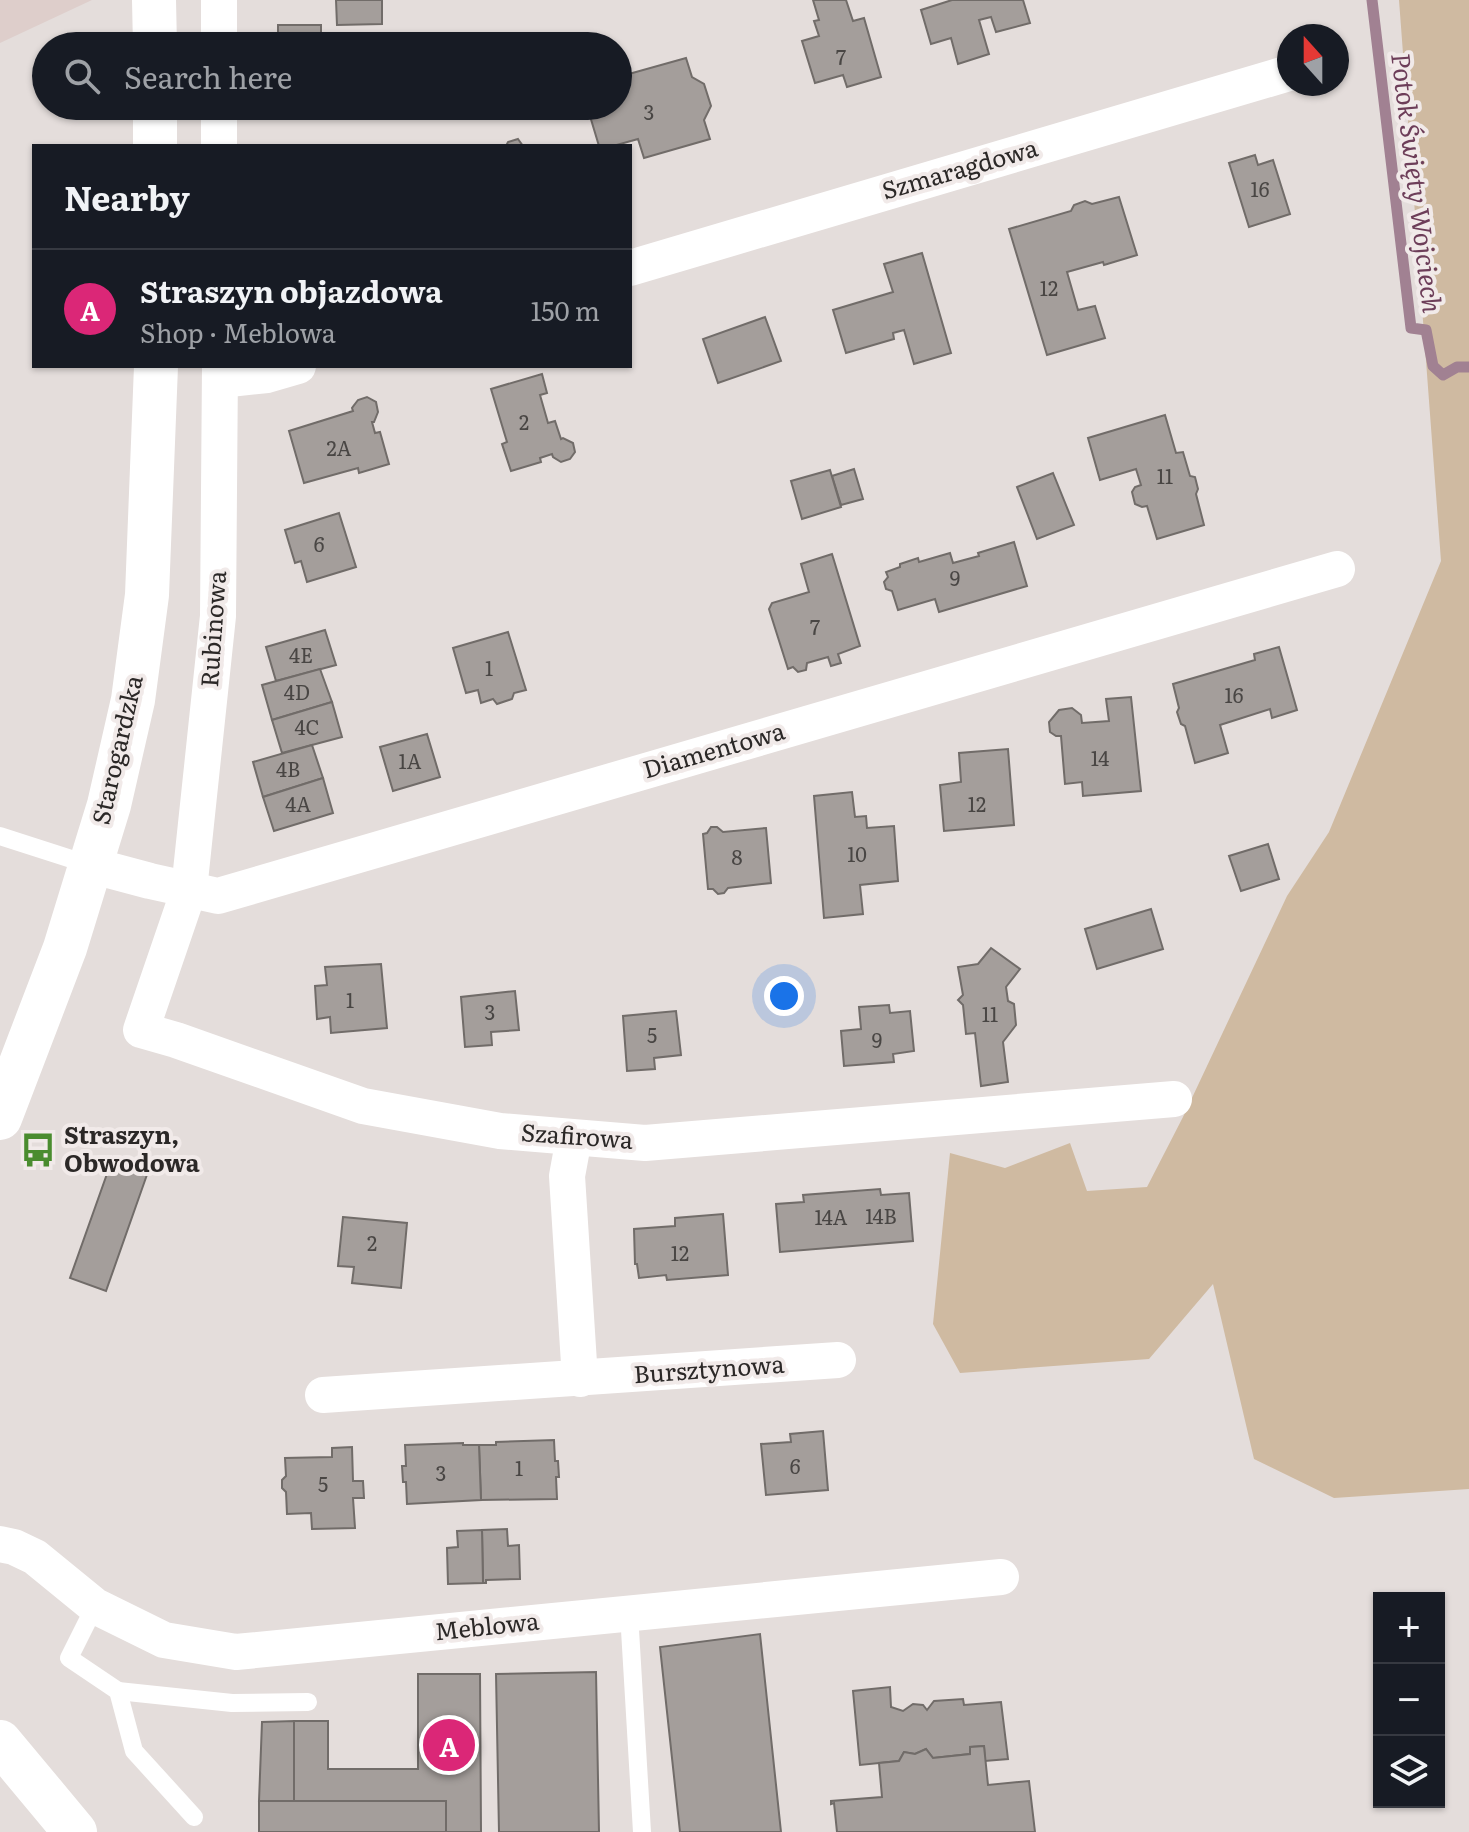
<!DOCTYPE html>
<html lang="en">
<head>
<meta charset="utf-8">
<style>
  :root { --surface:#171b24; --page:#242831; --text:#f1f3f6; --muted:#9ea1a6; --line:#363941; --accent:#db2777 }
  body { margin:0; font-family:Literata,serif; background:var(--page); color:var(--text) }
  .controls { position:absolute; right:24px; bottom:24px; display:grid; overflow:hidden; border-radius:0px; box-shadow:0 2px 6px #0004 }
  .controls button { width:72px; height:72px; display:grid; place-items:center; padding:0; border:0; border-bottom:2px solid var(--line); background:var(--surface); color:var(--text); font:40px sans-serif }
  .compass { position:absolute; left:1277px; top:24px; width:72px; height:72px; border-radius:50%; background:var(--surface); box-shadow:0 2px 6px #0004; rotate:339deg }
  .you { position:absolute; left:784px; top:996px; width:28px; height:28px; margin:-20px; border:6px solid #fff; border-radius:50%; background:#1a73e8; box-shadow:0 0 0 12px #1a73e833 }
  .badge { display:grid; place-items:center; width:52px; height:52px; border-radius:50%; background:var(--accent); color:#fff; font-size:26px; font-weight:700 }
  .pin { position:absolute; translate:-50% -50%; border:4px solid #fff; box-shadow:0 2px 8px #0006 }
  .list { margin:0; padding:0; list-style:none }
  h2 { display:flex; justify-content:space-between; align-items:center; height:104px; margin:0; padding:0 32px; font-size:34px }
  h2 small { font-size:26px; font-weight:400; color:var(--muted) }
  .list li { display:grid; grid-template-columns:52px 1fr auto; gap:24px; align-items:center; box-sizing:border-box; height:120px; padding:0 32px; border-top:2px solid var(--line) }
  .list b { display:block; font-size:30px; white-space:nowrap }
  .list p { margin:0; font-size:26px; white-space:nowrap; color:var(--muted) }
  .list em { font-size:26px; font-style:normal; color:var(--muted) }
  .icon { flex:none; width:44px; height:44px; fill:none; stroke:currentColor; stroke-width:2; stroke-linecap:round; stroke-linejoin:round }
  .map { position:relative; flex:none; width:1469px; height:1832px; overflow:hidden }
  .search { position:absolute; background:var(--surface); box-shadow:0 2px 6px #0004; left:32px; top:32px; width:600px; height:88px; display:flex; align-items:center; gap:20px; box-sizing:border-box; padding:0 28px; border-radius:44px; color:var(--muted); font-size:30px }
  .panel { position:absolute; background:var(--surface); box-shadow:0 2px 6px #0004; left:32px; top:144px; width:600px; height:224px; border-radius:0px }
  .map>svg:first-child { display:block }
</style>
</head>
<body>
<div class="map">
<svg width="1469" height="1832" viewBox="0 0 1469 1832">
  <rect width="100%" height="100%" fill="#e4dddb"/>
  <path fill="#dececb" d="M0 0H92L0 43Z"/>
  <path fill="#cfbaa1" d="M1399 0H1469V1489L1334 1498 1254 1459 1213 1284 1149 1359 960 1373 933 1324 950 1153 1005 1168 1070 1143 1087 1191 1147 1187 1183 1117 1287 896 1329 832 1441 561Z"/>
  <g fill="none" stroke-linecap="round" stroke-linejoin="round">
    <path stroke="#a18192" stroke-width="11" d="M1372 0 1411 328 1426 330 1433 366 1443 375 1457 367H1469"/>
  </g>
  <g fill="#a49e9b" stroke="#716c69" stroke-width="2">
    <path d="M336 0H382V24L337 25Z"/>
    <path d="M813 0H846L853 21 864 18 881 77 847 87 843 75 815 83 802 41 819 36 814 21 819 20Z"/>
    <path d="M952 0H1023L1030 23 996 32 991 17 979 20 989 54 958 64 951 38 931 44 921 10Z"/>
    <rect x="278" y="25" width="43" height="21"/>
    <path d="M686 58 692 77 704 84 711 106 704 120 710 139 644 158 638 139 613 146H599L587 106H618V77Z"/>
    <path d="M518 139 523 146H506L508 142Z"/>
    <path d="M1255 155 1258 165 1273 160 1290 214 1249 227 1229 163Z"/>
    <path d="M1119 197 1137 255 1104 265 1103 262 1067 272 1078 310 1095 306 1105 338 1047 355 1009 229 1071 211 1074 205 1085 201 1092 204Z"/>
    <path d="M922 253 951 353 914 364 904 330 893 333 894 339 846 353 833 310 893 292 884 264Z"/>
    <path d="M765 317 781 361 718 383 703 339Z"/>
    <path d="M542 374 547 393 540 395 548 423 555 421 561 439 563 438 573 443 575 452 570 459 561 462 553 457 552 454 540 458 541 462 511 471 502 444 507 442 491 389Z"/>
    <path d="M367 397 376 402 378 412 374 422H372L375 433 380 432 389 464 359 473 358 468 304 483 289 431 353 411 352 408 358 400Z"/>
    <path d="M1165 415 1176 453 1183 452 1190 476 1195 477 1198 489 1196 494 1204 525 1157 539 1147 506 1142 507 1135 504 1132 492 1135 487 1141 485 1136 469 1100 480 1088 438Z"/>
    <path d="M854 469 863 499 841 505 832 476Z"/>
    <path d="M830 470 841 507 802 519 791 481Z"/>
    <path d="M1053 473 1074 525 1037 539 1017 487Z"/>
    <path d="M339 513 356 567 307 582 301 561 295 563 285 530Z"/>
    <path d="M1014 542 1027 586 939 612 935 599 898 610 892 591 886 589 884 582 888 577 886 572 900 567V564L918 558 919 562 950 553 953 563 979 556 978 553Z"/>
    <path d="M832 554 860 646 838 654 841 663 831 666 828 657 807 663 806 670 798 672 793 667 788 669 769 609 772 603 809 592 801 564Z"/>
    <path d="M325 630 336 665 276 681 266 647Z"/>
    <path d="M508 632 526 690 514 693 512 699 497 704 493 699 481 703 478 690 466 693 453 648Z"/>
    <path d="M1279 647 1297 710 1272 718 1270 709 1220 725 1228 753 1195 763 1185 726 1181 724 1177 712 1179 708 1173 684 1255 660 1254 654Z"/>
    <path d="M320 669 332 702 272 720 262 685Z"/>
    <path d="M1131 697 1141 791 1083 796 1082 782 1065 784 1061 736H1056L1050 732 1049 722 1059 710 1072 708 1081 715 1082 723 1109 721 1106 699Z"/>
    <path d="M332 702 342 737 282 753 272 720Z"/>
    <path d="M427 734 440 777 393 791 380 747Z"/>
    <path d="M312 745 323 778 263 797 253 762Z"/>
    <path d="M1008 749 1014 825 944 831 940 785 961 782 959 753Z"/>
    <path d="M323 778 333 813 274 831 263 797Z"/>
    <path d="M852 792 855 817 866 816 867 828 894 826 898 881 860 885 863 914 824 918 814 796Z"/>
    <path d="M711 827H717L723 832 766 828 771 883 728 888 724 893 718 894 713 889H708L703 834 707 833Z"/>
    <path d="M1268 844 1279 879 1241 891 1229 856Z"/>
    <path d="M1151 909 1163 949 1097 969 1085 929Z"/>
    <path d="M991 948 1020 969 1006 987 1008 1001 1014 1004 1016 1025 1003 1042 1008 1082 981 1086 975 1033 966 1034 963 1005 958 1000 963 995 958 967 978 964Z"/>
    <path d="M381 964 387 1028 331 1033 330 1017 317 1019 315 986 327 985 325 967Z"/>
    <path d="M515 991 519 1030 491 1032 492 1045 465 1047 461 997Z"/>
    <path d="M889 1005 890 1013 910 1011 914 1051 893 1054 894 1062 844 1066 841 1031 861 1029 859 1007Z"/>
    <path d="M676 1011 681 1055 654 1058 655 1069 627 1071 623 1016Z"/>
    <path d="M113 1157 149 1169 106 1291 70 1278Z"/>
    <path d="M880 1189 881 1195 909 1193 913 1241 780 1252 776 1204 804 1202 803 1195Z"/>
    <path d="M723 1214 728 1275 667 1280 666 1275 639 1278 637 1264H635L634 1229 675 1226V1218Z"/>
    <path d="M343 1217 407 1223 401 1288 352 1283 354 1267 338 1266Z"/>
    <path d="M823 1431 828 1490 766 1495 761 1444 791 1442 790 1434Z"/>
    <path d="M554 1440 555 1461H558L559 1477H556L557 1499 481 1500 479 1445H496V1442Z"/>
    <path d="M463 1443V1445H479L481 1500 407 1504 406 1482H403L402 1466H406L405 1445Z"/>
    <path d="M352 1447 353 1481H363L364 1498H353L355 1528 312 1529 311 1513 287 1514 286 1492 282 1488V1480L286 1476 285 1458 332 1457V1448Z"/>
    <path d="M507 1529 508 1546 519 1545 520 1579 486 1580V1583H483L482 1530Z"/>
    <path d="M482 1530 483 1583 448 1584 447 1548 458 1547 457 1531Z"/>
    <path d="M760 1634 781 1832H680L660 1647Z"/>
    <path d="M596 1672 599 1832H499L496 1674Z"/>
    <path d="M418 1674H480L481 1832H446V1801H294V1721H328V1769H418Z"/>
    <path d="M890 1687 891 1707 903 1711 913 1704 923 1705 927 1710 934 1701 963 1699 964 1705 1001 1702 1008 1759 985 1761 984 1746 970 1747V1754L933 1758 926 1749 915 1754 904 1752 899 1761 860 1765 853 1691Z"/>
    <path d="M294 1721V1801H259L262 1722Z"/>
    <path d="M984 1746 988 1785 1029 1781 1035 1832H837L834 1803 831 1804V1801L882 1797 879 1763 899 1761 904 1752 915 1754 926 1749 933 1758 970 1754V1747Z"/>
    <rect x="259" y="1801" width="187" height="31"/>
  </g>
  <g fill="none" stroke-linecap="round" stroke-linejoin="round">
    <g stroke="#fff" stroke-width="18">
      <path d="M0 836 90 865"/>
      <path d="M95 1606 69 1658 118 1691 134 1751 194 1817"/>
      <path d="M629 1613 642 1832"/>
      <path d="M118 1691 232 1703 308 1702"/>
    </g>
    <g stroke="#fff" stroke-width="36">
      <path d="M219 0V46"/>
      <path d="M219 106V146"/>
      <path d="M630 268 1289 73"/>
      <path d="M220 366 218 616 189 890 141 1030 176 1040 363 1106 500 1131 645 1143 1174 1099"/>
      <path d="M220 380 267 375 298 366"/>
      <path d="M90 865 150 881 218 896 1337 569"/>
      <path d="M574 1138 567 1176 580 1379"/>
      <path d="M323 1395 838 1360"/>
      <path d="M0 1544 14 1547 35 1557 95 1606 164 1640 236 1652 1001 1577"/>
    </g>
    <g stroke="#fff" stroke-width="44">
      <path d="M154 0 155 46"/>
      <path d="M155 146V106"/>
      <path d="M0 1118 65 948 109 805 133 700 147 595 156 366"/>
      <path d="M0 1742 75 1832"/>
    </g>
  </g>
  <defs>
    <g id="bus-bare" transform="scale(2.76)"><path d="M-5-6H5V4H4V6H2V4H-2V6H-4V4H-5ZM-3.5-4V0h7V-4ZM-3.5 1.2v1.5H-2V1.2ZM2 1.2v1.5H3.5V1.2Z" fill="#4a8c2f" stroke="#f1eae9" stroke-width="2.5" paint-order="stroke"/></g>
  </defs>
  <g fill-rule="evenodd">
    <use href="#bus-bare" x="38" y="1150"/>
  </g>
  <g text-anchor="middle" stroke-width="8" stroke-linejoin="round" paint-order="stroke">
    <g font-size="20" fill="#494644">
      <text x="841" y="65">7</text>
      <text x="649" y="120">3</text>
      <text x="1260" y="197">16</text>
      <text x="1049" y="296">12</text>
      <text x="524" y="430">2</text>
      <text x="339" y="456">2A</text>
      <text x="1165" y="484">11</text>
      <text x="319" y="552">6</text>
      <text x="955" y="586">9</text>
      <text x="815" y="635">7</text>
      <text x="301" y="663">4E</text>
      <text x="489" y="676">1</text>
      <text x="297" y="700">4D</text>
      <text x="1234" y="703">16</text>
      <text x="307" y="735">4C</text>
      <text x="1100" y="766">14</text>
      <text x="410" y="769">1A</text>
      <text x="288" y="777">4B</text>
      <text x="298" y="812">4A</text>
      <text x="977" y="812">12</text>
      <text x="857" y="862">10</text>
      <text x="737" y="865">8</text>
      <text x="350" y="1008">1</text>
      <text x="490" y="1020">3</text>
      <text x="990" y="1022">11</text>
      <text x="652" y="1043">5</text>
      <text x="877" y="1048">9</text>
      <text x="881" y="1224">14B</text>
      <text x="831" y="1225">14A</text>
      <text x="372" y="1251">2</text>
      <text x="680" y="1261">12</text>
      <text x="795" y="1474">6</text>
      <text x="519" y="1476">1</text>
      <text x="441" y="1481">3</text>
      <text x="323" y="1492">5</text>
    </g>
    <g font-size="24" fill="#2b2827" stroke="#f1eae9">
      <text transform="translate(960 170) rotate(-16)" y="8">Szmaragdowa</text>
      <text transform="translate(214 629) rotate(-86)" y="8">Rubinowa</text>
      <text transform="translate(118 750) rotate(-77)" y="8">Starogardzka</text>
      <text transform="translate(714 751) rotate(-16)" y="8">Diamentowa</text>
      <text transform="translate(577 1137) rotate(4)" y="8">Szafirowa</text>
      <text transform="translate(709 1370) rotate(-4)" y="8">Bursztynowa</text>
      <text transform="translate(487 1627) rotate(-6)" y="8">Meblowa</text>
    </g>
    <g font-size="24" font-weight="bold" fill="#2b2827" stroke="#f1eae9" text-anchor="start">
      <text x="64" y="1144">Straszyn,<tspan x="64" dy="28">Obwodowa</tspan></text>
    </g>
    <g font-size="26" font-style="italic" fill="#6d3e59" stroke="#f1eae9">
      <text transform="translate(1416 183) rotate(83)" y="9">Potok Święty Wojciech</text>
    </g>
  </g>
</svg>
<div class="controls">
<button>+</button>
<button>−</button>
<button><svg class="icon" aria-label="layers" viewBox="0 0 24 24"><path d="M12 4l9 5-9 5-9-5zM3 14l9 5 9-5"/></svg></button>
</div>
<svg class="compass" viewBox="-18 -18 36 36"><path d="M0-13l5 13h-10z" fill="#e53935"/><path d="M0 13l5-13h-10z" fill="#9ea1a6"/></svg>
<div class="you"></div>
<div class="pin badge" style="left:449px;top:1745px">A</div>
<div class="search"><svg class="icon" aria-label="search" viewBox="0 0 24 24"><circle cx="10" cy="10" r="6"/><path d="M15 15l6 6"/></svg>Search here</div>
<section class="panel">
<h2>Nearby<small></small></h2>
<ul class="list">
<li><span class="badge">A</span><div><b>Straszyn objazdowa</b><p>Shop · Meblowa</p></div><em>150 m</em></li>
</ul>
</section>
</div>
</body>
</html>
